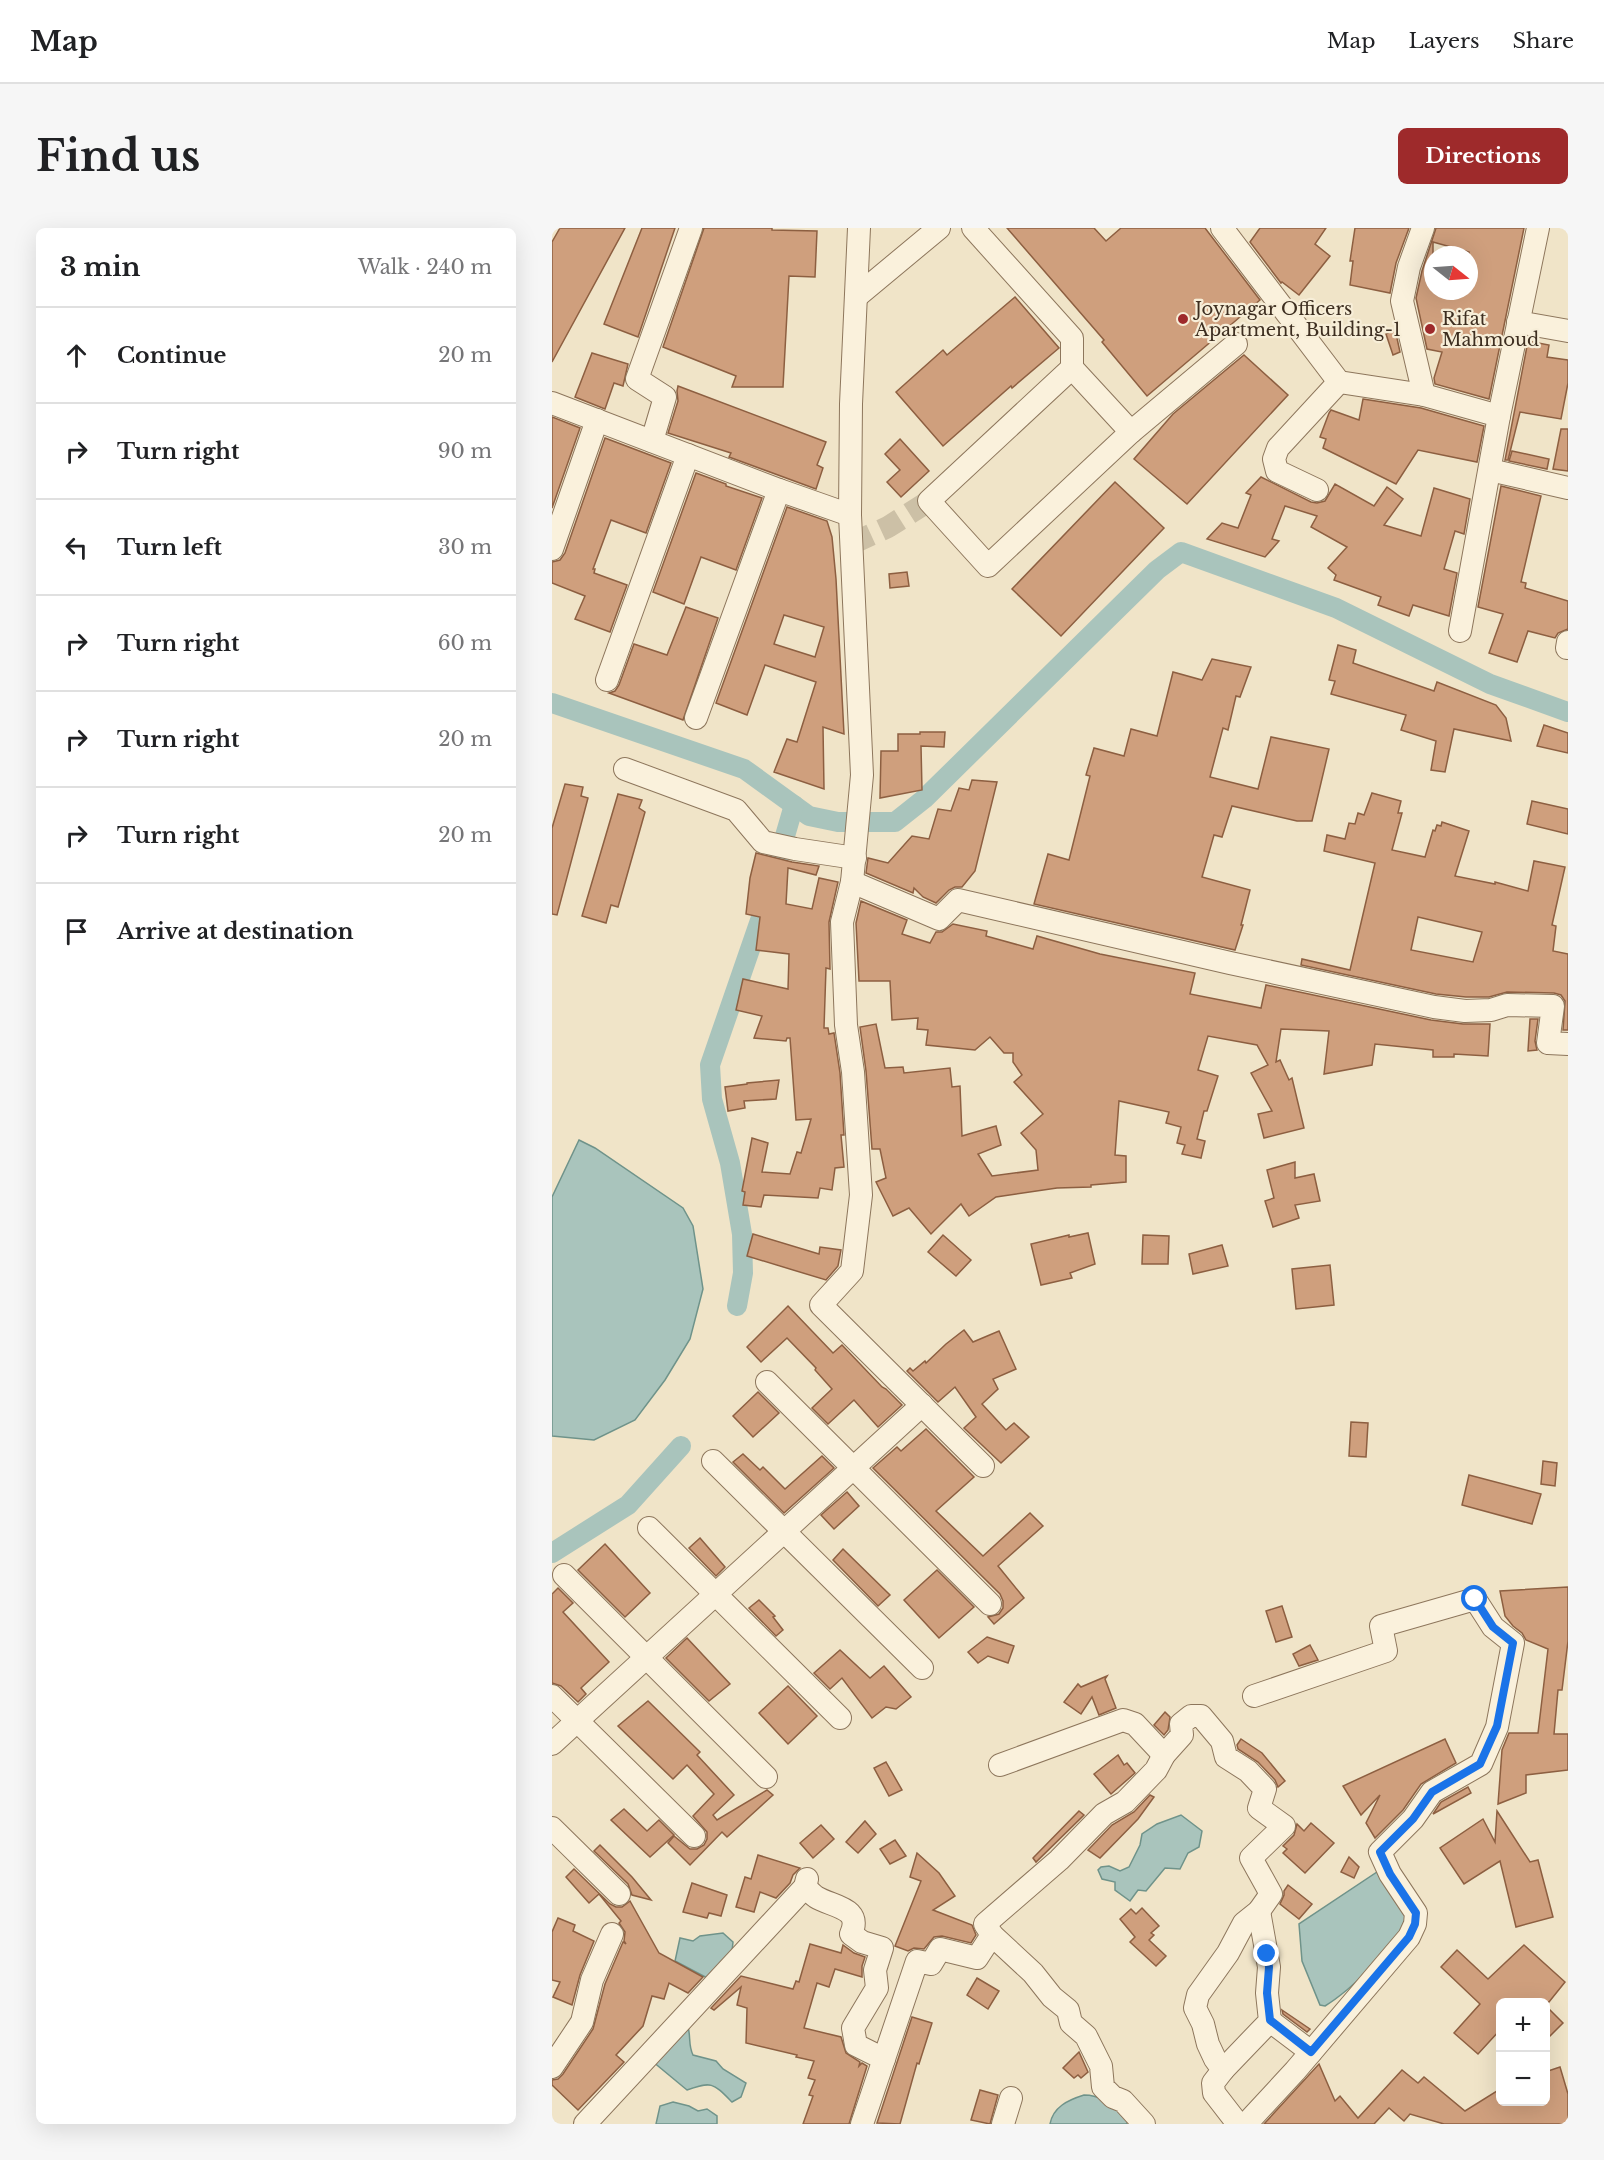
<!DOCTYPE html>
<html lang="en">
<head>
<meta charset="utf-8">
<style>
  :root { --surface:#fff; --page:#f6f6f6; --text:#202124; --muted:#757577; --line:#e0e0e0; --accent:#9e2a2b }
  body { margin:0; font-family:"Libre Baskerville",serif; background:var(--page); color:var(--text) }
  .controls { position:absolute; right:18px; bottom:18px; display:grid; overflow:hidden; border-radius:9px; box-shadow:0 6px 24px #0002 }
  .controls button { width:54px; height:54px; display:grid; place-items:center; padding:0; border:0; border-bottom:2px solid var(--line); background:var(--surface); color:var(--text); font:30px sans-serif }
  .compass { position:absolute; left:872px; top:18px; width:54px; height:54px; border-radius:50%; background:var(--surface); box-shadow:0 6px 24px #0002; rotate:107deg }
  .stop { position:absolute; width:18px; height:18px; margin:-14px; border:4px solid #1a73e8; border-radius:50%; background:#fff }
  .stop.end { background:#1a73e8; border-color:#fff; box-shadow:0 2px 6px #0008 }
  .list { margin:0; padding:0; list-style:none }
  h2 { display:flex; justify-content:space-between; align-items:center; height:78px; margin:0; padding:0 24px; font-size:26px }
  h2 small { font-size:20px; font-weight:400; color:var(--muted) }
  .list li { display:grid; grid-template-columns:39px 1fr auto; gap:18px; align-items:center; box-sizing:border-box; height:96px; padding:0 24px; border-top:2px solid var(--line) }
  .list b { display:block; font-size:22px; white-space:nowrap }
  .list em { font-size:20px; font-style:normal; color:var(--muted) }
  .icon { flex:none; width:33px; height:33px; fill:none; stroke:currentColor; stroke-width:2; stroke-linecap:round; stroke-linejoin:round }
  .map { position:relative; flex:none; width:1016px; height:1896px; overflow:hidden; border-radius:9px }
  header { display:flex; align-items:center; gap:36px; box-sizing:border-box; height:84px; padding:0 30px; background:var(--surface); border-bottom:2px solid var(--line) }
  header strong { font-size:28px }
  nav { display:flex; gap:33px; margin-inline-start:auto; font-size:21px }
  .intro { display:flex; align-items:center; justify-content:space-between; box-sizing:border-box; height:144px; padding:0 36px }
  h1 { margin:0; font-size:42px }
  .button { padding:15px 27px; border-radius:9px; background:var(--accent); color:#fff; font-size:21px; font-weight:700 }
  main { display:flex; gap:36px; padding:0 36px }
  aside { flex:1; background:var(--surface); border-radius:9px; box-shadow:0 6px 24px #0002 }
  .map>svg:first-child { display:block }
</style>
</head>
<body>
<header>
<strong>Map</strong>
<nav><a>Map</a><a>Layers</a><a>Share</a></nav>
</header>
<div class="intro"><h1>Find us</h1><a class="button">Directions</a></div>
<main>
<aside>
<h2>3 min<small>Walk · 240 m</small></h2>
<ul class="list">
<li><svg class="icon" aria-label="ahead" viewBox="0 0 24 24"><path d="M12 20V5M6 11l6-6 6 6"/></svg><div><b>Continue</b></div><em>20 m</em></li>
<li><svg class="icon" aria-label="right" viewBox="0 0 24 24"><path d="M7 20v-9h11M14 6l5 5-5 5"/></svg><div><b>Turn right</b></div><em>90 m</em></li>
<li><svg class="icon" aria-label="left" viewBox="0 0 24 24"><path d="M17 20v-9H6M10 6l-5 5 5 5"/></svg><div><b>Turn left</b></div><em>30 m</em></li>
<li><svg class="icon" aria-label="right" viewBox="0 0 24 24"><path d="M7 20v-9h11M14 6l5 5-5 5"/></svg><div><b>Turn right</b></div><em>60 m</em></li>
<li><svg class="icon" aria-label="right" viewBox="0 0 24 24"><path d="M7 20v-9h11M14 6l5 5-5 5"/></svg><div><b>Turn right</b></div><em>20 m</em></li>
<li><svg class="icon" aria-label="right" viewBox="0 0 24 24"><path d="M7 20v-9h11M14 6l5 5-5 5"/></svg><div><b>Turn right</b></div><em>20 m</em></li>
<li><svg class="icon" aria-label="arrive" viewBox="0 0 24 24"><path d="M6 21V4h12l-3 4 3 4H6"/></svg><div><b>Arrive at destination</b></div></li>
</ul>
</aside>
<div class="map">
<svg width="1016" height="1896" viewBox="0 0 1016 1896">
  <rect width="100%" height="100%" fill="#f0e4c8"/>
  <g fill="#a9c4bc" stroke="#6f938a" stroke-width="1.5">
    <path d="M27 912 43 920 131 980 141 998 151 1061 138 1111 113 1152 83 1192 42 1212 0 1208V969Z"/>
    <path d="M629 1587 650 1603 647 1619 636 1625 628 1641 613 1640 594 1663 586 1662 578 1673 563 1662V1654L550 1651 546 1642 549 1639 557 1638 568 1643 577 1639 588 1617 590 1606 605 1596Z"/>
    <path d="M828 1642C834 1651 850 1672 853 1681 860 1709 795 1765 773 1778L768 1777 750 1733 747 1696Z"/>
    <path d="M171 1705 181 1714 180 1723 159 1752 123 1733 128 1710 141 1713 148 1708Z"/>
    <path d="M136 1799C139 1809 136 1817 141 1827L164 1833 171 1841 194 1855 189 1869 180 1874C161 1855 160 1853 135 1862L100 1833Z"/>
    <path d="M532 1867C552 1867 563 1880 578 1892L574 1896H498C501 1879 516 1872 532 1867Z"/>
    <path d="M121 1874 137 1878 146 1883 155 1881 165 1888V1896H104L108 1878Z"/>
  </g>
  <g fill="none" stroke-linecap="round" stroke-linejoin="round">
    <g stroke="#a9c4bc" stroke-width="20">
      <path d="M0 475 192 541 257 588 286 594H343L372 571 605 342 629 324 784 380 938 456 1016 484"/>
      <path d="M226 632 242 577"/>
      <path d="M185 1078 191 1045 190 1006 178 935 160 871 158 837 214 675"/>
      <path d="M0 1325 76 1277 129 1218"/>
    </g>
  </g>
  <g fill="#cf9f7d" stroke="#8d5f41" stroke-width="1.5" fill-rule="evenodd">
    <path d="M8 0H73L0 134V14Z"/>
    <path d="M90 0H123L86 109 52 96Z"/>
    <path d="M152 0H220V2L265 3 263 49 237 48 231 159H180L184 148 111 119Z"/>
    <path d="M455 0H542L554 13 569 0H653L708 72 595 168 550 114 552 112Z"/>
    <path d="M708 0H774L763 16 778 28 747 67 730 54 729 55 698 14Z"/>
    <path d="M803 0H857L844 35 838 65 798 57 801 33H798Z"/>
    <path d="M884 0H972L937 171 883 156 882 150 890 124 875 121 864 70 870 43ZM881 14 917 24V63H881Z"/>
    <path d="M463 69 507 120 460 160 459 158 391 218 344 164 391 122 395 127Z"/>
    <path d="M843 101 848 124 841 127 834 106Z"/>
    <path d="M976 113 997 117 995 129 1016 132V155L1009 191 968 184 956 232H953Z"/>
    <path d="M40 125 76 136 71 158 62 155 53 181 23 169Z"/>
    <path d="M692 127 736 167 635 276 582 231 621 186Z"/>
    <path d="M126 158 274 214 265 237 271 240 264 261 177 229 179 225 116 205 126 173 125 163Z"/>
    <path d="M811 171 869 180 932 198 925 234 866 222 844 256 771 220 774 211 768 209 777 185 779 182 807 192Z"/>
    <path d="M0 189 28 200 0 280Z"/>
    <path d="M1009 201H1016V243L1001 241Z"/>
    <path d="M53 210 119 235 94 305 59 292 41 341H43L42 345 75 357 58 404 23 391 33 368 0 355V334L8 332 13 325Z"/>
    <path d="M348 211 377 243 349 269 335 254 348 242 333 226Z"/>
    <path d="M960 223 997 231 995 241 957 233Z"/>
    <path d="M144 245 174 256V258L210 270 184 342 149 329 132 376 101 364Z"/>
    <path d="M709 249 759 274 765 275 773 273 783 256 822 278 835 259 851 271 832 297 869 308 882 260 918 271 912 306 903 303 892 341 905 345 897 388 861 377 857 388 826 377 829 369 782 352 784 347 776 340 795 319 759 299 765 288 733 278 720 311 727 313 713 329 655 311 670 295 686 300 699 267 694 265Z"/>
    <path d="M563 254 612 300 509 408 460 361Z"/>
    <path d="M949 258 989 268 969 354 974 355 973 360 1016 373V401L1006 405 1003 410 976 403 965 434 937 425 951 386 926 379Z"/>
    <path d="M235 279 275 293 280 309 284 351 292 506 271 499 272 561 222 544 235 511 245 514 264 454 213 437 195 487 164 475ZM232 387 272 399 263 429 222 416Z"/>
    <path d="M355 344 357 358 338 360 337 346Z"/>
    <path d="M134 379 166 390 131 492 57 465 63 463 67 457 82 416 115 427Z"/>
    <path d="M786 417 804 422 801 435 882 463 885 454 944 477 954 490 959 513 902 501 893 544 879 542 884 513 849 502 854 487 779 466 783 453 777 452Z"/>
    <path d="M660 431 699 439 688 469 684 468 676 502 671 500 658 549 706 561 719 509 777 521 760 593H745L680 578 670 609 662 607 650 649 698 662 689 697H691L683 722 482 676 496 626 517 632 538 548 534 547 542 520 572 528 579 501 605 508 621 444 650 452Z"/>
    <path d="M992 497 1016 505V525L985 518Z"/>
    <path d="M368 504H393L392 519 369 518 370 562 328 570 329 523H346V506H368Z"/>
    <path d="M420 552 445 554 423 643 410 659H403L397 662 384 675 371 669 362 660 361 665 314 645 316 630 336 635 360 608 377 611 386 581 399 583 407 560 417 562Z"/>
    <path d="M13 556 31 559 29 568 36 570 5 687 0 686V600Z"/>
    <path d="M820 565 849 573 846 585H850L840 622 873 629 881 602 883 603 885 597 889 598 890 594 917 603 903 648 943 656V654L976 663 982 633 1013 639 1000 697 1004 698 1001 723 1016 726V802H1011L1013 773 1009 767 1002 765 955 764 937 769H914L884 766 749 737 750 731 798 742 823 635 772 623 775 607 793 611 797 595 803 596 806 585 812 587ZM866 689 930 704 921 734 859 722Z"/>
    <path d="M66 566 90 572 87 580 93 584 66 679 59 677 54 695 30 688Z"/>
    <path d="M980 573 1016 581V606L975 596Z"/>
    <path d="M204 625 240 634 267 638 264 647 236 640 234 676 260 681 267 650 286 654 277 694 278 741 274 740 272 800H276L277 806 282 805 288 845 292 907H289L292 939 283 940 280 962 268 960 266 970 212 967 209 979 191 977 193 964 190 963 200 910 216 915 210 944 238 946 245 924 249 925 259 891 244 892 238 810H235L234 813 202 810 210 788 184 782 191 751 236 761 237 726 204 722 208 689 194 686 198 650Z"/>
    <path d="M309 673 355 692 350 706 378 715 384 704H390L401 696 435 703 434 708 481 721 485 708 548 726 643 745 638 766 709 780 714 757 879 792 911 796H938L936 828 902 826V829H881V822L823 816 820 837 772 846 777 803 729 801 724 834 728 832 737 852 740 850 752 900 712 910 706 886 720 883 699 845 716 837 705 817 656 808 646 842 666 848 655 883H652L645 911 653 913 649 930 630 926 633 917 625 915 629 899 614 895 617 884 567 873 563 927 574 928V954L539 957V959L505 960 444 969 417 988 409 976 379 1006 357 980 341 988 324 954 334 950 328 921H320L314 843 308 799 324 796 333 840 351 839 352 845 398 840 400 859 408 858 410 908 444 898 449 917 426 926 440 948 486 942 484 922 469 905 491 886 462 854 470 847 461 834V825H452L438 809 423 822 374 817 376 802 365 801 366 790 340 792 338 753H307L304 695Z"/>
    <path d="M978 791H986L983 813 985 822 976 823Z"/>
    <path d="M227 852 224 871 192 873 193 880 176 883 173 859 195 856V855Z"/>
    <path d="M743 934V950L762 946 768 973 743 977 747 990 721 999 713 973 722 970 715 942Z"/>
    <path d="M536 1005 543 1036 518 1045 520 1050 489 1057 479 1016 517 1007V1009Z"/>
    <path d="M201 1006 267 1026 268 1019 289 1022 286 1038 274 1052 195 1028Z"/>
    <path d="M391 1007 419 1032 404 1048 376 1024Z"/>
    <path d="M591 1007 617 1008 616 1036H590Z"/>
    <path d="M670 1017 676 1038 641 1046 637 1026Z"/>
    <path d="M778 1037 782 1077 744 1081 740 1041Z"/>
    <path d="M236 1078 281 1125 290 1117 330 1159 334 1161 350 1177 326 1199 302 1172 276 1196 260 1180 280 1161 263 1142 264 1140 235 1110 209 1134 195 1119Z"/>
    <path d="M412 1102 421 1114 447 1103 464 1141 441 1151 446 1161 430 1176 454 1202 462 1195 477 1209 449 1235 412 1200 424 1189 403 1159 386 1174 355 1143 358 1140 361 1143 373 1133 374 1135 394 1116Z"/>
    <path d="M206 1164 227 1185 201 1209 181 1188Z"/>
    <path d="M799 1194 816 1195 814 1229 797 1228Z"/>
    <path d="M374 1201 422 1249 384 1283 431 1328 478 1285 491 1298 446 1338 472 1370 442 1396 436 1389 447 1386 451 1380V1373L448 1366 321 1240 345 1219 349 1223Z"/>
    <path d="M191 1226 208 1242 211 1239 233 1261 270 1228 282 1240 232 1285 181 1234Z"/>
    <path d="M991 1233 1005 1235 1003 1258 989 1256Z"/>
    <path d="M917 1247 989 1266 980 1296 910 1277Z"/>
    <path d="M295 1264 307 1278 282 1301 269 1287Z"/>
    <path d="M148 1310 173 1339 164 1348 137 1320Z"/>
    <path d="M53 1316 98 1365 73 1389 26 1342Z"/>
    <path d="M291 1321 338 1367 326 1378 281 1332Z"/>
    <path d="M385 1342 422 1379 387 1410 352 1372Z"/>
    <path d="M1016 1359V1413L1010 1462H1006L1002 1506H1016V1542L974 1547V1565L946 1576 950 1522 957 1505H986L996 1421 974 1412 970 1405 961 1398 953 1388 948 1363Z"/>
    <path d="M6 1360 21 1375 11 1384 57 1434 29 1460 34 1466 26 1474 9 1458 0 1455V1366Z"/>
    <path d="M207 1372 223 1388 221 1389 231 1402 224 1408 197 1380Z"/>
    <path d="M730 1378 740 1409 724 1414 714 1383Z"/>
    <path d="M435 1409 462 1418 456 1435 436 1428 426 1435 416 1424Z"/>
    <path d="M135 1410 178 1456 157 1473 114 1430Z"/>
    <path d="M758 1417 766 1432 747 1438 741 1426Z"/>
    <path d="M288 1422 318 1450 332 1438 359 1469 344 1481 334 1479 320 1490 290 1450 278 1461 262 1445Z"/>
    <path d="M555 1448 553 1451 564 1480 547 1487 540 1469 529 1486 512 1474 526 1456 529 1459Z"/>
    <path d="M236 1458 265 1488 236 1516 207 1485Z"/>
    <path d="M96 1473 148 1524 145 1527 182 1567 161 1587 165 1592 215 1562 221 1567 175 1609 170 1604 138 1637 116 1615 122 1608 138 1621H145L152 1617 155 1611V1604L141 1588 162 1566 135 1537 121 1551 66 1498Z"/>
    <path d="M613 1484 618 1489 616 1502 612 1507 602 1497Z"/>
    <path d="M689 1511 710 1525 733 1553 726 1559 723 1552 706 1534 686 1521 685 1517Z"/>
    <path d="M893 1511 904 1535 869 1556 851 1582 823 1610 814 1595 828 1567 809 1587 791 1558Z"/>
    <path d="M566 1527 572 1537 575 1535 583 1545 559 1566 542 1546Z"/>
    <path d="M334 1534 350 1562 337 1568 322 1540Z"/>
    <path d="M916 1559 919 1565 881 1586 889 1574Z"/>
    <path d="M598 1567 602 1569 586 1591 548 1630 536 1622 560 1597 582 1584Z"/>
    <path d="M72 1581 95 1603 107 1592 122 1607 98 1629 59 1592Z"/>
    <path d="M527 1583 532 1587 484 1634 481 1630Z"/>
    <path d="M945 1583 978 1634 986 1632 1001 1689 964 1699 948 1633 912 1656 888 1620 931 1591 943 1614Z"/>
    <path d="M313 1593 324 1606 306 1625 294 1614Z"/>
    <path d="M759 1595 782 1615 753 1645 731 1625 735 1621 731 1618 742 1607 745 1596 752 1603Z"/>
    <path d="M269 1597 282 1611 261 1630 248 1615Z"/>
    <path d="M343 1612 354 1628 338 1636 328 1621Z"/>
    <path d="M48 1617 80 1649 99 1672 80 1667 76 1656 42 1623Z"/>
    <path d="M365 1625 387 1645 403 1668 381 1682 420 1697 424 1707 419 1715 390 1708 382 1709 372 1721 362 1720 356 1723 343 1718 369 1653 358 1649Z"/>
    <path d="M206 1627 248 1640 241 1647 238 1655 224 1670 208 1664 202 1684 184 1679 193 1649 199 1651Z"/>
    <path d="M797 1629 807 1639 802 1650 789 1644Z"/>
    <path d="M22 1641 58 1676 64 1679H70L78 1673 107 1725 151 1749 136 1765 117 1755 112 1771 100 1768 91 1798 64 1827 72 1834 26 1882 0 1857V1852L6 1851 11 1846 41 1801 53 1756 71 1714 74 1716 72 1713 73 1704 67 1695 69 1693 47 1666 37 1675 14 1649Z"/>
    <path d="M140 1655 175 1667 169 1688 157 1685 155 1690 131 1684Z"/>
    <path d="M736 1657 760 1676 747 1691 728 1676 732 1667V1663Z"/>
    <path d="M590 1680 607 1698 599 1705 602 1707 597 1712 614 1728 604 1738 578 1714 583 1709 568 1691 579 1681 584 1686Z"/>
    <path d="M6 1690 23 1697 21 1703 42 1713 28 1747 20 1777 1 1769 8 1754 0 1752V1704Z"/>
    <path d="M258 1716 289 1725 291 1717 302 1725 313 1729 310 1738V1749L283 1741 277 1759 265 1755 252 1800 289 1809 294 1825 308 1834 307 1838 310 1835 315 1838 297 1896H251L261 1868 257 1867 263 1852 256 1850 262 1833 244 1829 245 1827 194 1815 195 1780 185 1777 189 1759 162 1782 159 1780 189 1748 241 1761 244 1753 247 1754Z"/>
    <path d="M972 1717 1013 1754 997 1774H948V1802L926 1826 902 1805 928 1776 889 1739 905 1722 936 1751Z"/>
    <path d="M425 1750 447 1763 436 1781 415 1767Z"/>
    <path d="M993 1777 1011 1795 993 1813Z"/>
    <path d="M730 1782 758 1801 755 1804 731 1786Z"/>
    <path d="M360 1789 380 1795 367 1836 365 1835 348 1896 325 1895Z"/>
    <path d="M527 1824 536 1844 529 1850 526 1847 522 1850 511 1840Z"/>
    <path d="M767 1836 783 1873 788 1868 806 1890 850 1842 866 1855 872 1849 913 1883 948 1861V1874H993V1844L1008 1839 1016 1866V1896H892L858 1886 852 1893 837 1880 822 1896H712Z"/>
    <path d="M428 1862 446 1867 438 1896 419 1892Z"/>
  </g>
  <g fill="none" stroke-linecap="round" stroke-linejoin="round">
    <path stroke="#ccc0a6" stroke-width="22" stroke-dasharray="22 11" stroke-linecap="butt" d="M299 316 336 299 377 273"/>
    <g stroke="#8d765c" stroke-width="24">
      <g id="minor">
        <path d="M307 0 299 176 298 287 310 547 300 654 290 694 294 797 301 844 309 967 300 1043 269 1077 431 1238"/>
        <path d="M421 0 520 110V140L579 204 684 116"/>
        <path d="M670 0 787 154 872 167 947 188"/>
        <path d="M871 0 857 39 850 73 872 167"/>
        <path d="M304 69 387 0"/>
        <path d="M966 94 1016 103"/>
        <path d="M520 140 377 273 436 338 579 204"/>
        <path d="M0 175 227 262 298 287"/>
        <path d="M100 213 113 169 85 151 139 0"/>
        <path d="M938 242 1016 260"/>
        <path d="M765 262 725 243 722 231 726 220 787 154"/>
        <path d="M0 321 45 192"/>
        <path d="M908 403 947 188 986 0"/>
        <path d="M1015 420 1016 414"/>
        <path d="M55 452 136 227"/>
        <path d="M144 490 227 262"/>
        <path d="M73 541 184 582 211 614 243 621 303 630"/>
        <path d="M300 654 387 691 406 672 678 735 882 779 913 783 939 782 955 777 1001 778 996 815 1016 816"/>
        <path d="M215 1154 438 1376"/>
        <path d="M161 1233 370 1440"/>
        <path d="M97 1300 288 1490"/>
        <path d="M12 1347 214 1549"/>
        <path d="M0 1468 142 1608"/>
        <path d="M0 1516 370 1177"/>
        <path d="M448 1537 571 1492 583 1496 612 1527"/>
        <path d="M0 1600 67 1666"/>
        <path d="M253 1659C256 1662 260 1666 264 1669 280 1679 311 1679 299 1706L310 1714 330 1720 323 1742 325 1760 301 1800 304 1817 332 1831"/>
        <path d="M718 1793 759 1824"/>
        <path d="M0 1839 30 1794 40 1752 60 1706"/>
        <path d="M671 1842 718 1793 715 1765 717 1739 707 1683"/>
        <path d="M33 1896 253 1659 255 1651"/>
        <path d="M310 1896 365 1733 379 1736 388 1721 425 1730 440 1707"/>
        <path d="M451 1896 459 1870"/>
        <path d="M592 1896 571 1873 561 1869 551 1859 549 1838 534 1808 519 1795 516 1782 500 1769 481 1745 440 1707 433 1696 507 1632 552 1586 573 1574 604 1542 612 1527 630 1507 629 1496 639 1488H649L670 1513 674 1529 696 1543 713 1561 707 1580 732 1598 699 1630 719 1666 707 1683 692 1695 676 1725 646 1767 643 1780 651 1796 656 1816 663 1831 671 1842 661 1855 662 1865 686 1896"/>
        <path d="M694 1896 743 1843 857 1709 863 1696 864 1685 838 1646 828 1624 861 1591 880 1564 929 1536 945 1499 961 1415 941 1399 923 1371 829 1398 834 1423 702 1468"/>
      </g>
    </g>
    <use href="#minor" stroke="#faf1dc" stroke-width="22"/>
  </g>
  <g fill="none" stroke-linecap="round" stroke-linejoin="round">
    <path stroke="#1a73e8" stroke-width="8" d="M715 1726 717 1739 715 1765 718 1792 759 1824 857 1709 863 1696 864 1685 838 1646 828 1624 861 1591 880 1564 928 1536 945 1498 961 1415 941 1399 923 1371"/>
  </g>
  <g fill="#9e2a2b" stroke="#f7eed8" stroke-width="2">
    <circle cx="631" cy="91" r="6"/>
    <circle cx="878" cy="101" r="6"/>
  </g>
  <g text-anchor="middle" stroke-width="4.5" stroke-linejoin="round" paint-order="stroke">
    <g font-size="18" fill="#3d2e20" stroke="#f7eed8" text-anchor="start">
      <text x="643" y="87">Joynagar Officers<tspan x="643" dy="21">Apartment, Building-1</tspan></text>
      <text x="890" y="97">Rifat<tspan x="890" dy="21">Mahmoud</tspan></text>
    </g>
  </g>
</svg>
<div class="controls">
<button>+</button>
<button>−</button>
</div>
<svg class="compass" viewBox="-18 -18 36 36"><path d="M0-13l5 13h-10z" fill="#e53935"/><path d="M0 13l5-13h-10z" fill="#757577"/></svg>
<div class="stop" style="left:923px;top:1371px"></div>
<div class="stop end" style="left:715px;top:1726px"></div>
</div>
</main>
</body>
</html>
